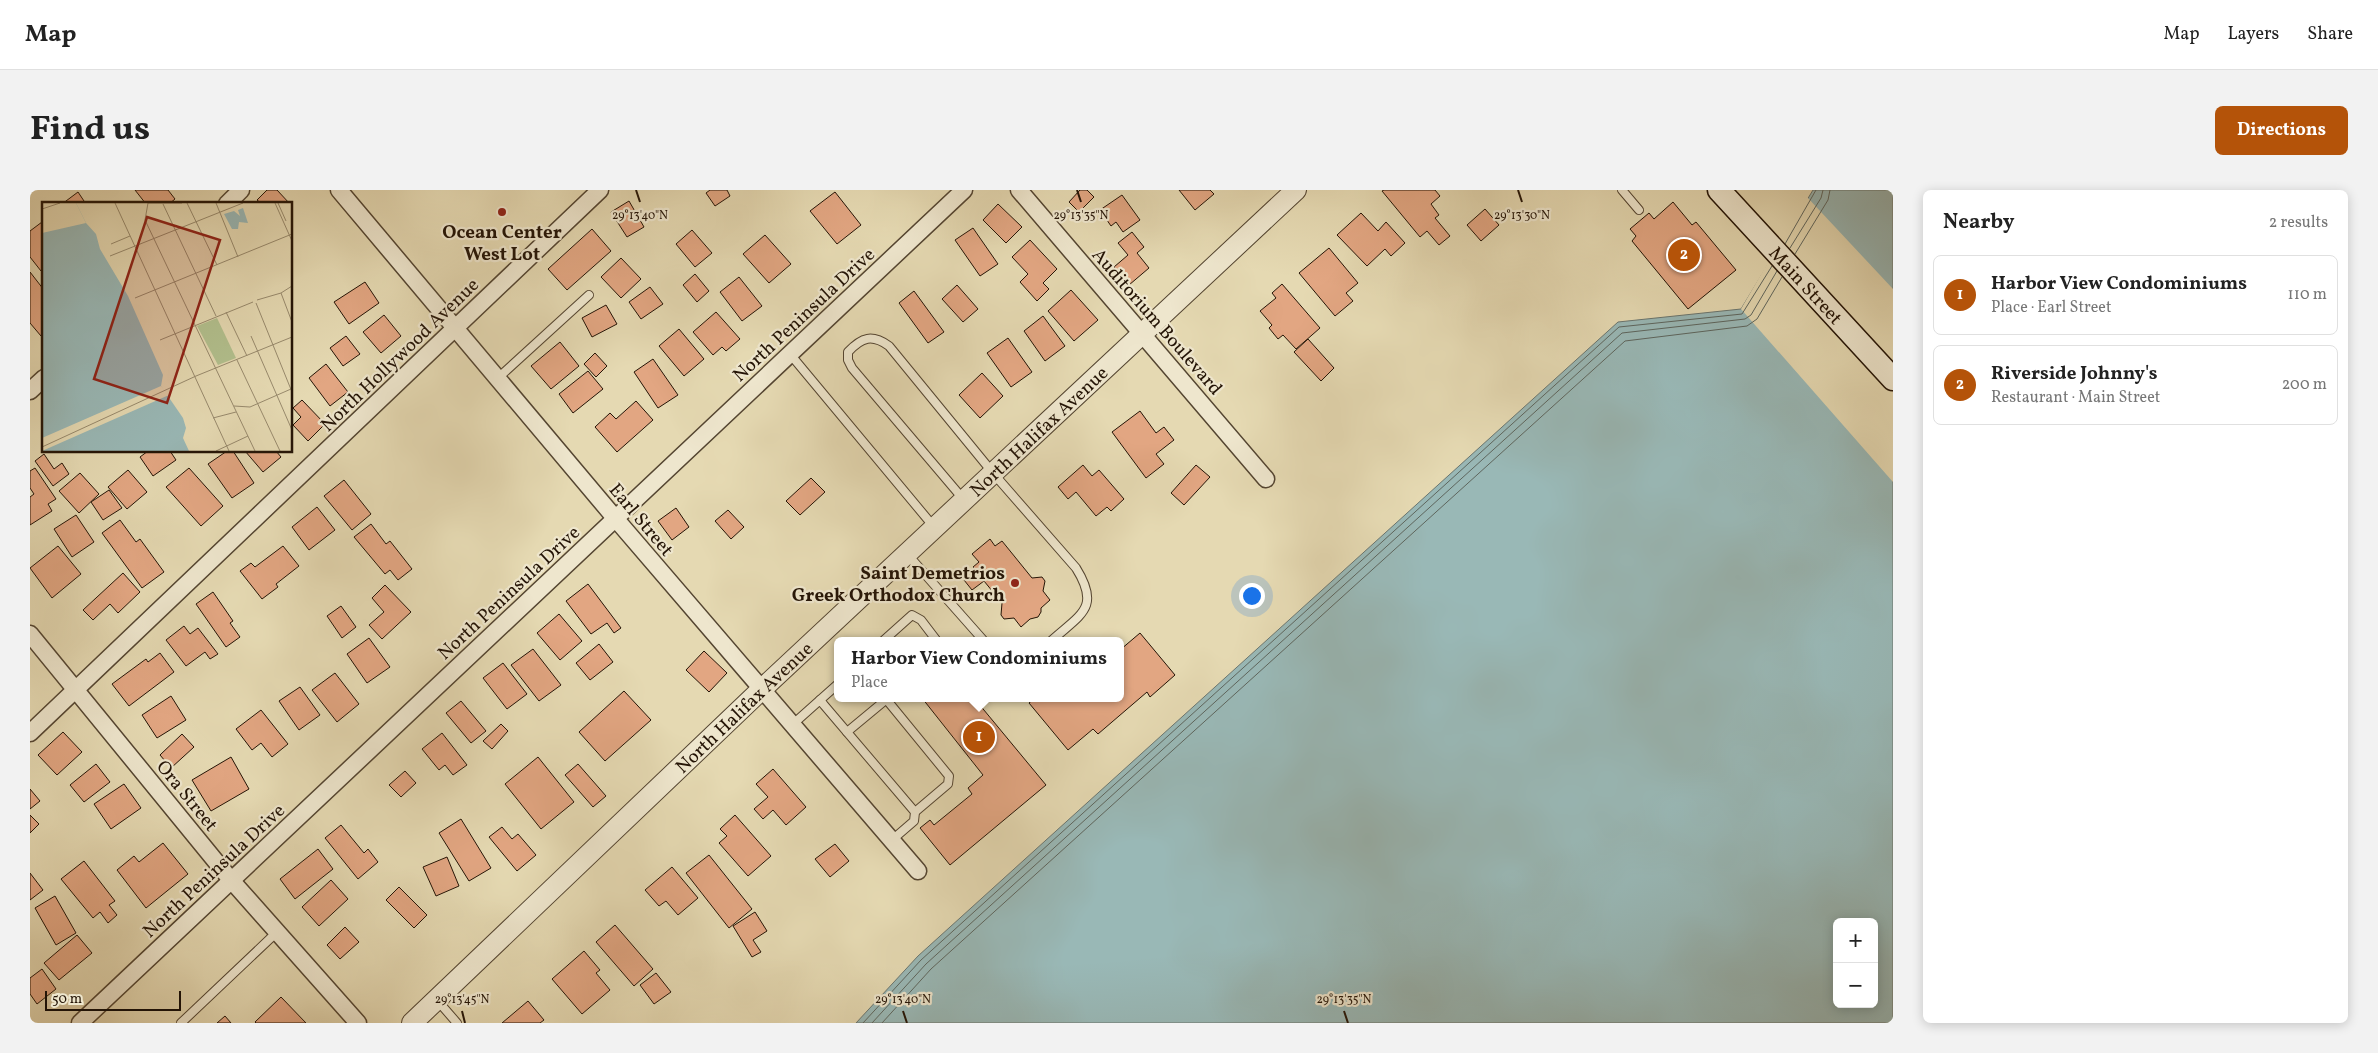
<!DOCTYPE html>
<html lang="en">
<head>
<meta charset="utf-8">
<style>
  :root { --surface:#fff; --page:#f2f2f2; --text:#222; --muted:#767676; --line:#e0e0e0; --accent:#b45309 }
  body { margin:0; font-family:Vollkorn,serif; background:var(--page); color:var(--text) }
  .controls { position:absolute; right:15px; bottom:15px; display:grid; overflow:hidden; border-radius:8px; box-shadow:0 2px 12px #0003 }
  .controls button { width:45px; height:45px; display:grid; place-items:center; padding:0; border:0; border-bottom:1px solid var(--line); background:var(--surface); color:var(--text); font:25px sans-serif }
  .scale { position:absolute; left:15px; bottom:12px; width:136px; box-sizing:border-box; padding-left:5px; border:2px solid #241406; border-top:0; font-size:14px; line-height:18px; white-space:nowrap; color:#241406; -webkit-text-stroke:4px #eee6cd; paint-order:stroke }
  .you { position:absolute; left:1221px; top:405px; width:18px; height:18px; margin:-12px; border:4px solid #fff; border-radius:50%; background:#1a73e8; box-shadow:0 0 0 8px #1a73e833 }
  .badge { display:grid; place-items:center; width:32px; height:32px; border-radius:50%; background:var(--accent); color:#fff; font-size:16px; font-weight:700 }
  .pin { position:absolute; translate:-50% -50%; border:2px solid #fff; box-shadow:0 1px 5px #0006 }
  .popup { position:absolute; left:804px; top:447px; width:290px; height:65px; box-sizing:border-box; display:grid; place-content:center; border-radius:8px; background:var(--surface); filter:drop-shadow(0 1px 4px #0005); font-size:16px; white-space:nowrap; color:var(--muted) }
  .popup b { font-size:19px; color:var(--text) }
  .popup::after { content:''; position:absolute; left:50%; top:100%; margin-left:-10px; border:10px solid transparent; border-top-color:var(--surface) }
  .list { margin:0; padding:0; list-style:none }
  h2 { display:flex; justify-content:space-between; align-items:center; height:65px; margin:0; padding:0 20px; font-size:21px }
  h2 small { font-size:16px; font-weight:400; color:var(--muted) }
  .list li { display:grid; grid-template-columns:32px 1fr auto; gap:15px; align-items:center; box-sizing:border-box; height:80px; margin:0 10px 10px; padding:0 10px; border:1px solid var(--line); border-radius:8px }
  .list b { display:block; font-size:19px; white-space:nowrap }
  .list p { margin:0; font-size:16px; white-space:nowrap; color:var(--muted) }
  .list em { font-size:16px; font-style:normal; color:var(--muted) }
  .map { position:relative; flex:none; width:1863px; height:833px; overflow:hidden; border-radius:8px }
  header { display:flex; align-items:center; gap:30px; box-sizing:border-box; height:70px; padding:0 25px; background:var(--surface); border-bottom:1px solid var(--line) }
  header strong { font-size:24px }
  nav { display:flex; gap:28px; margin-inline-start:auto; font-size:18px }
  .intro { display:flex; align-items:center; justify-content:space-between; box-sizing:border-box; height:120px; padding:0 30px }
  h1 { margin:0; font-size:35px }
  .button { padding:12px 22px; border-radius:8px; background:var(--accent); color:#fff; font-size:18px; font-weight:700 }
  main { display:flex; gap:30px; padding:0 30px }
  aside { flex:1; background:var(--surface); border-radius:8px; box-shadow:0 2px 12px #0003 }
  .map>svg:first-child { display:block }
</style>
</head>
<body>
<header>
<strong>Map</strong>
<nav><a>Map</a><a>Layers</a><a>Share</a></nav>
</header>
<div class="intro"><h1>Find us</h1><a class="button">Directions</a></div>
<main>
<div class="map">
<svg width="1863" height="833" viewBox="0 0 1863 833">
  <rect width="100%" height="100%" fill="#e5d9b2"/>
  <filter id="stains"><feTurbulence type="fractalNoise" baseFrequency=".004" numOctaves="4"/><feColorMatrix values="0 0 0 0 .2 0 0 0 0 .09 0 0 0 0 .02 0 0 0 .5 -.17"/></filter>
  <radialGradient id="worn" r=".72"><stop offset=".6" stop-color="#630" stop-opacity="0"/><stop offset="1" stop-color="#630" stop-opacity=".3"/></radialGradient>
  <path fill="#99b8b6" stroke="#6a7670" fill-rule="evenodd" d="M1783 0H1863V833H826L888 766 1588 132 1711 119ZM1807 732H1844V814H1807Z"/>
  <path fill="#e5d9b2" d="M1777 7 1863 99V292L1711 119 1737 74 1736 72Z"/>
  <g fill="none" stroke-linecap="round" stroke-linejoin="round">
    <g stroke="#5e665e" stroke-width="1">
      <path d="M1755 54 1786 0"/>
      <path d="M1760 58 1791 8 1793 0"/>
      <path d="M1765 64 1798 10 1800 0"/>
      <path d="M833 833 891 770 1589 137 1712 124 1742 76"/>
      <path d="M842 833 896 774 1592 143 1715 129 1721 125 1747 81"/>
      <path d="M852 833 901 779 1595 151 1717 136 1727 129 1752 87"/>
    </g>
  </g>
  <g fill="#e2a682" stroke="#241406">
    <path d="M105 0H138L145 9 139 14H116Z"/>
    <path d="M237 0H247L260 14H232L227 10Z"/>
    <path d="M680 0H697L700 6 685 16 676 3Z"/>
    <path d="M1050 0H1057L1064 7 1049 22 1039 12Z"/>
    <path d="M1149 0H1180L1184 4 1165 20Z"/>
    <path d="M1354 0H1405L1410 6 1401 14 1409 25 1405 28 1420 46 1409 55 1397 41 1390 47 1352 1Z"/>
    <path d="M48 2 56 14H32Z"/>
    <path d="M805 2 831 35 807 54 780 21Z"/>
    <path d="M1092 5 1110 30 1093 42 1086 32 1081 36 1070 20Z"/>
    <path d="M599 11 614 37 597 47 581 22Z"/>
    <path d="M1643 12 1662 35 1666 32 1706 80 1658 119 1602 51 1606 46 1600 39 1619 23 1624 29Z"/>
    <path d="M968 14 992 37 976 53 953 30Z"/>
    <path d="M1455 19 1469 35 1451 51 1437 35Z"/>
    <path d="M1331 23 1348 41 1356 32 1375 53 1361 66 1355 59 1337 76 1307 45Z"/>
    <path d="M12 32 14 34V80L11 81 0 67V41Z"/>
    <path d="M943 38 968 74 950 86 925 50Z"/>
    <path d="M562 39 581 61 537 100 518 79Z"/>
    <path d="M662 40 682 63 665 77 646 54Z"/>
    <path d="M1102 42 1114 57 1107 63 1119 78 1099 95 1084 77 1098 65 1088 53Z"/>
    <path d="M735 45 761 74 739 93 713 64Z"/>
    <path d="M1000 50 1027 79 1013 93 1019 99 1007 111 990 92 998 84 982 67Z"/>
    <path d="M1299 58 1328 93 1316 103 1323 111 1305 126 1269 83Z"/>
    <path d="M591 68 611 89 591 108 571 87Z"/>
    <path d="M0 82 14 100V144L11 146 0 133Z"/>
    <path d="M665 84 679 101 667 112 653 95Z"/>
    <path d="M709 87 732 116 712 131 690 102Z"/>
    <path d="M335 92 349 113 319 134 304 112Z"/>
    <path d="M1252 94 1290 138 1266 159 1253 145 1248 149 1239 138 1242 135 1230 121 1246 108 1242 103Z"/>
    <path d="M927 95 948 119 933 132 912 109Z"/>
    <path d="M620 97 633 114 611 129 599 112Z"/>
    <path d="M1041 100 1068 130 1044 151 1018 121Z"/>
    <path d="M884 101 914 142 898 153 869 113Z"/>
    <path d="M576 115 587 134 562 147 552 128Z"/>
    <path d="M686 122 710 149 696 161 692 157 683 165 663 142Z"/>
    <path d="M354 125 371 146 351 163 333 142Z"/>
    <path d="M1013 126 1035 156 1015 171 994 141Z"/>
    <path d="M649 139 674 169 654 186 629 156Z"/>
    <path d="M316 146 330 164 313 176 300 158Z"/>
    <path d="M978 148 1002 182 981 197 957 163Z"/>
    <path d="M1278 149 1304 178 1291 191 1264 162Z"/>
    <path d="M530 152 549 176 521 199 501 176Z"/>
    <path d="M565 163 577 176 566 187 554 174Z"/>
    <path d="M623 169 648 205 628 218 604 182Z"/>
    <path d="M296 174 318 202 300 216 279 188Z"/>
    <path d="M558 181 573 199 543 223 529 204Z"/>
    <path d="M952 183 973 206 950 228 929 205Z"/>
    <path d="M272 210 295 234 278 251 263 235 271 227 263 218Z"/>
    <path d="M606 211 623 230 587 262 565 237 580 223 586 229Z"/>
    <path d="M1110 221 1126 243 1134 237 1144 250 1126 264 1134 274 1116 288 1082 242Z"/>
    <path d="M118 261H140L146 270 123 286 110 267Z"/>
    <path d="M197 261H203L224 293 202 308 178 274Z"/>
    <path d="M215 261H246L251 267 233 282Z"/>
    <path d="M14 264 24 279 32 273 39 284 23 296 5 271Z"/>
    <path d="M1053 275 1062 286 1069 280 1094 309 1081 321 1077 317 1066 326 1046 302 1038 309 1028 297Z"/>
    <path d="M1166 275 1180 287 1154 315 1141 303Z"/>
    <path d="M5 278 26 309 18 314 22 321 0 335V307L4 304 0 298V281Z"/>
    <path d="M159 278 193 316 171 336 136 297Z"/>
    <path d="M98 280 117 302 97 319 78 297Z"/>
    <path d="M50 283 69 304 49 323 29 301Z"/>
    <path d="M781 288 795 302 770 325 756 311Z"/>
    <path d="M314 290 341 324 322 340 294 306Z"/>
    <path d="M79 300 92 318 73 330 61 312Z"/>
    <path d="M287 317 305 340 279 360 262 337Z"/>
    <path d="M646 318 659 337 642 350 628 331Z"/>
    <path d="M698 320 714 337 701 349 685 331Z"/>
    <path d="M46 325 64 352 42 367 24 339Z"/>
    <path d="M90 330 106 352 110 349 134 382 112 398 72 343Z"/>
    <path d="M341 334 356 354 360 351 382 379 368 390 360 380 355 384 324 347Z"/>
    <path d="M960 349 965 356 972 351 1002 388 1012 387 1015 391 1013 401 1020 410 1011 418V422L1008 427 1000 429 991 437 984 428 974 429 971 425 972 413 954 391 942 400 934 390 946 380 943 377 949 372 942 364Z"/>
    <path d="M28 356 51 384 22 408 0 378Z"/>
    <path d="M253 356 269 376 246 394 248 397 232 409 210 381 221 373 225 377Z"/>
    <path d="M93 383 110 402 88 423 80 414 63 430 53 420Z"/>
    <path d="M558 394 591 438 584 443 577 433 561 444 536 411Z"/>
    <path d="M355 395 381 422 352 449 339 435 354 422 342 408Z"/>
    <path d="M183 402 203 431 200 433 210 447 196 457 166 414Z"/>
    <path d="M311 416 326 437 312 448 297 426Z"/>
    <path d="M529 424 552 451 530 470 507 443Z"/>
    <path d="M154 436 160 444 168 438 188 464 180 469 175 462 156 476 136 450Z"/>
    <path d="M1110 443 1145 485 1120 507 1117 502 1068 544 1063 539 1038 560 999 513 1005 508H1090V460Z"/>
    <path d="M339 448 360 477 337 493 317 464Z"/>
    <path d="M569 454 583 472 560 490 546 473Z"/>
    <path d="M503 459 531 495 509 511 481 475Z"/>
    <path d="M674 461 697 483 679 502 656 480Z"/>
    <path d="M130 463 144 482 99 516 82 494 116 469 118 472Z"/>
    <path d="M473 473 497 504 477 519 453 488Z"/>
    <path d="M305 483 329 514 307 532 282 500Z"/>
    <path d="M270 497 290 525 269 540 249 511Z"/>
    <path d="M594 501 621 530 575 571 549 542Z"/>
    <path d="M141 506 156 530 127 548 112 525Z"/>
    <path d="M892 508H944L1016 595 920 675 890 638 900 630 904 635 942 604 938 598 953 585Z"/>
    <path d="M431 511 456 541 441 553 416 523Z"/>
    <path d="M231 520 258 554 242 567 231 553 222 560 206 539Z"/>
    <path d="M471 534 478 541 462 559 453 551Z"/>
    <path d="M33 542 52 562 27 585 8 565Z"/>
    <path d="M412 543 437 575 423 585 415 575 409 580 392 559Z"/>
    <path d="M152 544 164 557 141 578 130 565Z"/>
    <path d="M201 567 219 599 181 621 162 590Z"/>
    <path d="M508 567 544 612 511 639 475 594Z"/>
    <path d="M66 574 80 592 54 612 40 595Z"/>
    <path d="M548 574 576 606 563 617 535 585Z"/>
    <path d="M743 579 776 617 756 635 743 620 733 629 724 619 738 607 726 594Z"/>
    <path d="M375 581 386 593 371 607 359 595Z"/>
    <path d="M94 594 111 618 81 639 64 614Z"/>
    <path d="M0 599 10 611 0 619Z"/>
    <path d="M0 625 9 634 0 643Z"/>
    <path d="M705 625 741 666 718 686 689 653 697 646 690 639Z"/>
    <path d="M431 629 461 678 439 691 409 643Z"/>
    <path d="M311 635 334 663 338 659 348 672 328 689 295 648Z"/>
    <path d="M472 637 482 649 488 644 506 665 487 681 459 647Z"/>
    <path d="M133 653 158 684 116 718 87 680 104 666 109 672Z"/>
    <path d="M805 654 819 671 800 687 785 669Z"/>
    <path d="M288 659 303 679 265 709 250 689Z"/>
    <path d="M679 665 722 719 699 738 656 683Z"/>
    <path d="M417 667 429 696 406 706 393 677Z"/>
    <path d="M54 671 85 711 79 715 87 725 78 733 70 722 63 728 31 689Z"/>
    <path d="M642 677 668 708 648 725 636 711 629 716 615 700Z"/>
    <path d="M0 683 13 700 0 710Z"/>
    <path d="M301 690 318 709 289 736 272 717Z"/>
    <path d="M369 697 397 725 384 738 356 710Z"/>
    <path d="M25 706 46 743 26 755 5 718Z"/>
    <path d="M725 722 737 741 723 750 731 762 722 767 703 736Z"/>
    <path d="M585 735 623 779 604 796 566 752Z"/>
    <path d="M315 737 329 752 310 769 297 755Z"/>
    <path d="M47 745 62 763 29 790 14 773Z"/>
    <path d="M554 761 570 780 566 783 580 800 552 824 522 789Z"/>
    <path d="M12 779 26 799 7 814 0 804V788Z"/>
    <path d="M626 783 641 802 624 814 610 795Z"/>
    <path d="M251 807 276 833H226L225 832Z"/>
    <path d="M498 811 514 830 510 833H472Z"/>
    <path d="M195 826 201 833H187Z"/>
  </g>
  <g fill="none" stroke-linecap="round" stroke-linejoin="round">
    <g stroke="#544531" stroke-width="10">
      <g id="service">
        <path d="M1592 0 1609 20"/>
        <path d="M760 164 904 337"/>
        <path d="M468 188 559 105"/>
        <path d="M934 310 822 178 818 170V162C832 147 842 144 859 156L963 283 1046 378C1071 418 1051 424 1021 451"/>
        <path d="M878 365 954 451"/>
        <path d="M853 451 882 425 891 430 907 451"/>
        <path d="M856 509 919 586 918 594 885 622"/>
        <path d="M790 510 808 494"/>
        <path d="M762 535 790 510 794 515 885 622 884 631 862 650"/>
        <path d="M817 542 858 508"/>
        <path d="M407 810 427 833"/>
        <path d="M151 833 247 742"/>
      </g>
    </g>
    <g stroke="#544531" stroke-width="19">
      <g id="minor">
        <path d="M309 0 585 328 888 681"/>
        <path d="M989 0 1236 289"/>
        <path d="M197 14 211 0"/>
        <path d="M0 201 14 188"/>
        <path d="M0 444 201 690 328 833"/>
        <path d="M0 543 570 0"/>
        <path d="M50 833 934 0"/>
      </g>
    </g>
    <g stroke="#544531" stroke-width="22">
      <g id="tertiary">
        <path id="s1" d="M382 833 732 499 1266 0"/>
      </g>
    </g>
    <g stroke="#241406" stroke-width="25">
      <g id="secondary">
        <path id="s2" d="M1689 0 1863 189"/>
      </g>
    </g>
    <use href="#service" stroke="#eee6cd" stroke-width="8"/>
    <use href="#minor" stroke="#eee6cd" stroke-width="16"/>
    <use href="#tertiary" stroke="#eee6cd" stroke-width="20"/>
    <use href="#secondary" stroke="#eee6cd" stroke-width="22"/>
  </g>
  <path fill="none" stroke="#241406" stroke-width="2" d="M606 0 610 12M1047 0 1051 12M1488 0 1492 12M432 821 435 833M873 821 877 833M1314 821 1318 833"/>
  <g fill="#8f2418" stroke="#eee6cd" stroke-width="2">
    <circle cx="472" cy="22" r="5"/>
    <circle cx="985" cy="393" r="5"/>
  </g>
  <g text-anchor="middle" stroke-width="4.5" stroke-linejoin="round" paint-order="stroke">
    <g font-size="19" font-weight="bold" fill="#241406" stroke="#eee6cd">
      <text x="472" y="48">Ocean Center<tspan x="472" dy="22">West Lot</tspan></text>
      <text x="975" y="389" text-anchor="end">Saint Demetrios<tspan x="975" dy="22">Greek Orthodox Church</tspan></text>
    </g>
    <g font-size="19" fill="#241406" stroke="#eee6cd">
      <text dy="7" stroke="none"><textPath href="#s2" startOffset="129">Main Street</textPath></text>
      <text transform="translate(773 124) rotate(-43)" y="7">North Peninsula Drive</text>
      <text transform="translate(1128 131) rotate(49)" y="7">Auditorium Boulevard</text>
      <text transform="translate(369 164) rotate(-44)" y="7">North Hollywood Avenue</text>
      <text dy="7" stroke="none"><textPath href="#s1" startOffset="862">North Halifax Avenue</textPath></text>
      <text transform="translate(612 329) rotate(50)" y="7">Earl Street</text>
      <text transform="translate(478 402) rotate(-43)" y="7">North Peninsula Drive</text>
      <text dy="7" stroke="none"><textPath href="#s1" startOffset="458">North Halifax Avenue</textPath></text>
      <text transform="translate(158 605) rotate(51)" y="7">Ora Street</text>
      <text transform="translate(183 680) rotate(-43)" y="7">North Peninsula Drive</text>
    </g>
  </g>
  <g transform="translate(12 12)">
    <rect width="250" height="250" fill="#e5d9b2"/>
    <path d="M175 116 194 156 176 163 155 124Z" fill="#b2c08e"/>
    <path d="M0 1H34L44 21 54 32 58 47 86 94 121 173 119 184 141 216 144 226 141 236 147 249H0ZM201 6 206 21 197 20 196 27H190L182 12 192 9 198 14 196 8Z" fill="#99b8b6"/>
    <path d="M0 1H34L44 21 0 31ZM119 184 127 193 0 249V236Z" fill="#e5d9b2"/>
    <path fill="none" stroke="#988a6d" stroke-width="1" d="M73 1 187 249M106 1 103 18 213 249M106 1H140M145 1 175 63M174 1 196 55M233 1 250 39M236 1 244 19M121 2 174 114M0 7 18 1M69 42 88 34M68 54 201 1M239 91 250 120M93 96 250 32M215 98 239 91 250 84M214 101 250 190M184 110 205 154M209 134 250 228M118 138 211 100M195 158 238 249M192 204 208 205 249 187M171 216 194 210M0 245 154 174 250 135M174 249 206 234"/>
    <path fill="#8f2418" fill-opacity="0.15" stroke="#8f2418" stroke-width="2.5" d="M105 15 178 38 125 201 52 177Z"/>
    <rect width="250" height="250" fill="none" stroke="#241406" stroke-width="2.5"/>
  </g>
  <g font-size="12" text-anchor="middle" fill="#241406" stroke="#eee6cd" stroke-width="4.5" stroke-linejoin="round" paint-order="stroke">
    <text x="610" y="29">29°13'40"N</text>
    <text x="1051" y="29">29°13'35"N</text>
    <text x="1492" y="29">29°13'30"N</text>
    <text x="432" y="813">29°13'45"N</text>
    <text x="873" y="813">29°13'40"N</text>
    <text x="1314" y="813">29°13'35"N</text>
  </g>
  <rect width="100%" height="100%" filter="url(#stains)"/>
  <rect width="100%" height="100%" fill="url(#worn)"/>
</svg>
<div class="controls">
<button>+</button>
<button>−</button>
</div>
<div class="scale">50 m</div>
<div class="you"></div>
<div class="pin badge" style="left:949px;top:547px">1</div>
<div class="popup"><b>Harbor View Condominiums</b>Place</div>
<div class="pin badge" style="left:1654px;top:65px">2</div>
</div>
<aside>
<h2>Nearby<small>2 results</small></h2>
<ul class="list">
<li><span class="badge">1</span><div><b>Harbor View Condominiums</b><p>Place · Earl Street</p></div><em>110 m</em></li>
<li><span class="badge">2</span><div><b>Riverside Johnny's</b><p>Restaurant · Main Street</p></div><em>200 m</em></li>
</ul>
</aside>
</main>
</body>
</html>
